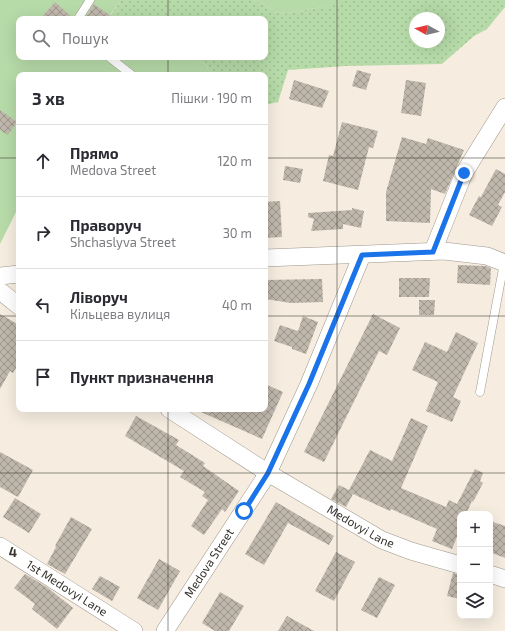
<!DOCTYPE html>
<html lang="uk">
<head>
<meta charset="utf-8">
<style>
  :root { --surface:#fff; --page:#f7f7f7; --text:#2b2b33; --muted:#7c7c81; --line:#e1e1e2 }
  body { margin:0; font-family:"Exo 2",sans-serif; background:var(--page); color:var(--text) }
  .controls { position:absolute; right:12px; bottom:12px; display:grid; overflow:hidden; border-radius:8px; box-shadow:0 4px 16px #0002 }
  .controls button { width:36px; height:36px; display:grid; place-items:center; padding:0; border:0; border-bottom:1px solid var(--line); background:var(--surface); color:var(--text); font:20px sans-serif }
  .compass { position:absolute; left:409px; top:12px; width:36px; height:36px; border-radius:50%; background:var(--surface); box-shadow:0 4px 16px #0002; rotate:278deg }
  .stop { position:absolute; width:12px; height:12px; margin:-9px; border:3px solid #1a73e8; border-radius:50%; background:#fff }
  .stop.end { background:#1a73e8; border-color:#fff; box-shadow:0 1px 4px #0008 }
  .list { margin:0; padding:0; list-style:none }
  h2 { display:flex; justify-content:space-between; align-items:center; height:52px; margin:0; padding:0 16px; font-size:17px }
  h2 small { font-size:13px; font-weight:400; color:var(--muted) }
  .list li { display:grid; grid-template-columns:26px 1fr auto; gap:12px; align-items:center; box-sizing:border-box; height:72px; padding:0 16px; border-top:1px solid var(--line) }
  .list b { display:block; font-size:15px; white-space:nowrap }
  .list p { margin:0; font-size:13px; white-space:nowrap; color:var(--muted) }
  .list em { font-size:13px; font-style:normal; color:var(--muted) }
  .icon { flex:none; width:22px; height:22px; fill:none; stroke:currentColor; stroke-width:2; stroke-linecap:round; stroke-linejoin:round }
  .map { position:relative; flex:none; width:505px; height:631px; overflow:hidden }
  .search { position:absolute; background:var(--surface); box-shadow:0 4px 16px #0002; left:16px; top:16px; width:252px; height:44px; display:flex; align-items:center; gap:10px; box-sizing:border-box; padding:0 14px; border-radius:8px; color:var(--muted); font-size:15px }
  .panel { position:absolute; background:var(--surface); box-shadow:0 4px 16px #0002; left:16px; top:72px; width:252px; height:340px; border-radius:8px }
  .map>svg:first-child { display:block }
</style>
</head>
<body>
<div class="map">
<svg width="505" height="631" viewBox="0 0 505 631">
  <defs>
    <pattern id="grass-dots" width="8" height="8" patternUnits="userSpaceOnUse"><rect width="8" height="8" fill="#b6daa8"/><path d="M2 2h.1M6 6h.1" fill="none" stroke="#9dbc91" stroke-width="1.8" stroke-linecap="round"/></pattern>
    <pattern id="building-cross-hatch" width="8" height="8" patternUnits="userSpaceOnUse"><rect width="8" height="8" fill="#bfb7ab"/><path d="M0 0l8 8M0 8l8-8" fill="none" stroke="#9c958c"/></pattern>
  </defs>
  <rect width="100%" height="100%" fill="#f6ede0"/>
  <path fill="url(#grass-dots)" fill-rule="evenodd" d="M121 0H254L281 14 340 4 342 0H505V7L487 29 474 36 442 64 346 66 288 70 278 102 265 105V75H209L207 65 192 57H265V19H116L110 16ZM415 18H439V42H415Z"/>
  <g fill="#b6daa8">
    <path d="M0 0H121L110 15 116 19H19V57H192L207 65 209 75H19V206L0 244Z"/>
    <path d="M254 0H342L341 4 281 14Z"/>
  </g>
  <g fill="url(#building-cross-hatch)">
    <path d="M55 2 73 18V19H40Z"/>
    <path d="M94 4 115 19H85Z"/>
    <path d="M357 70 371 74 366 90 352 86Z"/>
    <path d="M294 80 329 91 322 108 289 99Z"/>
    <path d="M406 80 426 83 421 116 401 113Z"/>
    <path d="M0 110 17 122 8 135 0 130Z"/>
    <path d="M342 122 378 131 373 148 369 147 358 190 323 181 329 155 333 156Z"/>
    <path d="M402 137 426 144 428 138 464 150 445 194 431 189 430 223 386 221V192Z"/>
    <path d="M285 166 303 169 300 183 283 180Z"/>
    <path d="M496 169 505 174V192L498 205 502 207 492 226 469 215 479 196 481 197Z"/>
    <path d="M280 201 282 237 265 238V202Z"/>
    <path d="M352 208 364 211 361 228 343 224V229L311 231 314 219 308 217V213L352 210Z"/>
    <path d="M458 265 486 266 491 268 490 285 457 283Z"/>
    <path d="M399 278H430L429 297H399Z"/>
    <path d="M322 279 323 302 291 303 265 299V280Z"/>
    <path d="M419 300H435L434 315H419Z"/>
    <path d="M0 314 19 325V363L13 373 10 371 0 389Z"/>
    <path d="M373 314 400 328 387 355 379 351 324 462 304 452Z"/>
    <path d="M303 316 318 322 306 354 292 349V347L274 341 280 325 298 331Z"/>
    <path d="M456 332 478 343 453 397 461 401 452 422 426 411 438 382 412 370 425 342 447 352Z"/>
    <path d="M265 384 283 392 262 439 194 409H265Z"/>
    <path d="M136 416 179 440 176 445 205 463 203 466 239 491 225 512 222 509 204 535 191 526 208 500 202 496 205 492 180 477 184 471 125 436Z"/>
    <path d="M411 418 428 426 401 488 446 507 449 500 457 504 475 469 483 473 480 481 483 483 473 502 472 501 466 514H460V529L452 549 432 541 437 529 391 509 390 511 353 494 346 507 331 499 339 485 349 490 370 450 392 461Z"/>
    <path d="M0 452 33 470 18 497 0 487Z"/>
    <path d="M15 498 41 514 29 533 3 517Z"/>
    <path d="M276 502 334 536 329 545 288 523 264 565 245 554Z"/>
    <path d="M71 517 92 529 65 574 47 564 56 547 55 546Z"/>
    <path d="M490 521 505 526V558L490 552Z"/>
    <path d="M336 552 355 562 334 601 315 591Z"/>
    <path d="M159 559 180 571 158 610 137 598Z"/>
    <path d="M453 573 460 575V599L447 596Z"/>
    <path d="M25 574 48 588 73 608 57 629 32 609 35 604 14 588Z"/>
    <path d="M100 576 120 587 112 601 92 589Z"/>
    <path d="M379 577 395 585 377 618 361 610Z"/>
    <path d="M220 592 244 606 229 631H215L202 623Z"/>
    <path d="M287 616 314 631H278Z"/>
  </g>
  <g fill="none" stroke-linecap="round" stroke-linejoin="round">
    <g stroke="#9e968b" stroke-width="9">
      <g id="lane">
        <path d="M78 19 90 0"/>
        <path d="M109 57 132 75"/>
        <path d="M480 392 504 263"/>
      </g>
    </g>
    <g stroke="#9e968b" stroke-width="18">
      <g id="street">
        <path d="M433 251 464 173 505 107"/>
        <path d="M265 258 444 251 487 256 505 263"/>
        <path d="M0 276 19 274"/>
        <path d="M0 291 19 306"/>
        <path id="s1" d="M169 409 268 473 382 540 411 551 460 565"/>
        <path id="s2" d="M0 546 134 631"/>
        <path d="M490 574 505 579"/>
        <path id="s3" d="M165 631 268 473 309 384 362 255"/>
      </g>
    </g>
    <use href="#lane" stroke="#fff" stroke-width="8"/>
    <use href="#street" stroke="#fff" stroke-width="17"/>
  </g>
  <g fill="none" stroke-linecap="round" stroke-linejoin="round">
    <path stroke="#1a73e8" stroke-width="5" d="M244 511 268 473 309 384 362 255 433 252 464 173"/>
  </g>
  <path fill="none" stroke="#36332e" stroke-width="1" stroke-opacity="0.55" d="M168 0V19M337 0V631M168 57V75M0 158H19M265 158H505M0 316H19M265 316H505M168 409V631M0 473H505"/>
  <g text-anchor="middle" stroke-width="3.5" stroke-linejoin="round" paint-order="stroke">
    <g font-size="12" fill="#36332e" stroke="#fff">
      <text dy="4" stroke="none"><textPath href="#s1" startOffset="225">Medovyi Lane</textPath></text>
      <text dy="4" stroke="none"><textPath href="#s3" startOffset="81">Medova Street</textPath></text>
      <text dy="4" stroke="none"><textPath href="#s2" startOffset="79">1st Medovyi Lane</textPath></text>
    </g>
  </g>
  <g font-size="13" text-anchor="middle" font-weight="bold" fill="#36332e" stroke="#fff" stroke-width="3.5" stroke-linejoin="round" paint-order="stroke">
    <text x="13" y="557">4</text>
  </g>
</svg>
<div class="controls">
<button>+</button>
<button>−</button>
<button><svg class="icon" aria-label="layers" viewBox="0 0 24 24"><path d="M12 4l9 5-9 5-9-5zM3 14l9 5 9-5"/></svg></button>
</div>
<svg class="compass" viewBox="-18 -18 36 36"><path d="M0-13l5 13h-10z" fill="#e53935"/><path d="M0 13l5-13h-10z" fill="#7c7c81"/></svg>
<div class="stop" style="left:244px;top:511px"></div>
<div class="stop end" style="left:464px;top:173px"></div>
<div class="search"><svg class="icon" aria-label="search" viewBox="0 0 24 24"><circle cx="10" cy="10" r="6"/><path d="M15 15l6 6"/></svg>Пошук</div>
<section class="panel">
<h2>3 хв<small>Пішки · 190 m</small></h2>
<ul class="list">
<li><svg class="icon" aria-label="ahead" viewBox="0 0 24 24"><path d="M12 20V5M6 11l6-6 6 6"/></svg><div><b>Прямо</b><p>Medova Street</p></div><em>120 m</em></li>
<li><svg class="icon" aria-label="right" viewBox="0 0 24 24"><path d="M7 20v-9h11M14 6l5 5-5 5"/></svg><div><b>Праворуч</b><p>Shchaslyva Street</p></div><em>30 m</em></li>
<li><svg class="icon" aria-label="left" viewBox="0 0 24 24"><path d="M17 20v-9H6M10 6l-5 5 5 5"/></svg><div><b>Ліворуч</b><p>Кільцева вулиця</p></div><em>40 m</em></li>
<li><svg class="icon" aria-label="arrive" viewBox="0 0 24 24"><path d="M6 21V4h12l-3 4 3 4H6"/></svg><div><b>Пункт призначення</b></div></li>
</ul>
</section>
</div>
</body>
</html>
